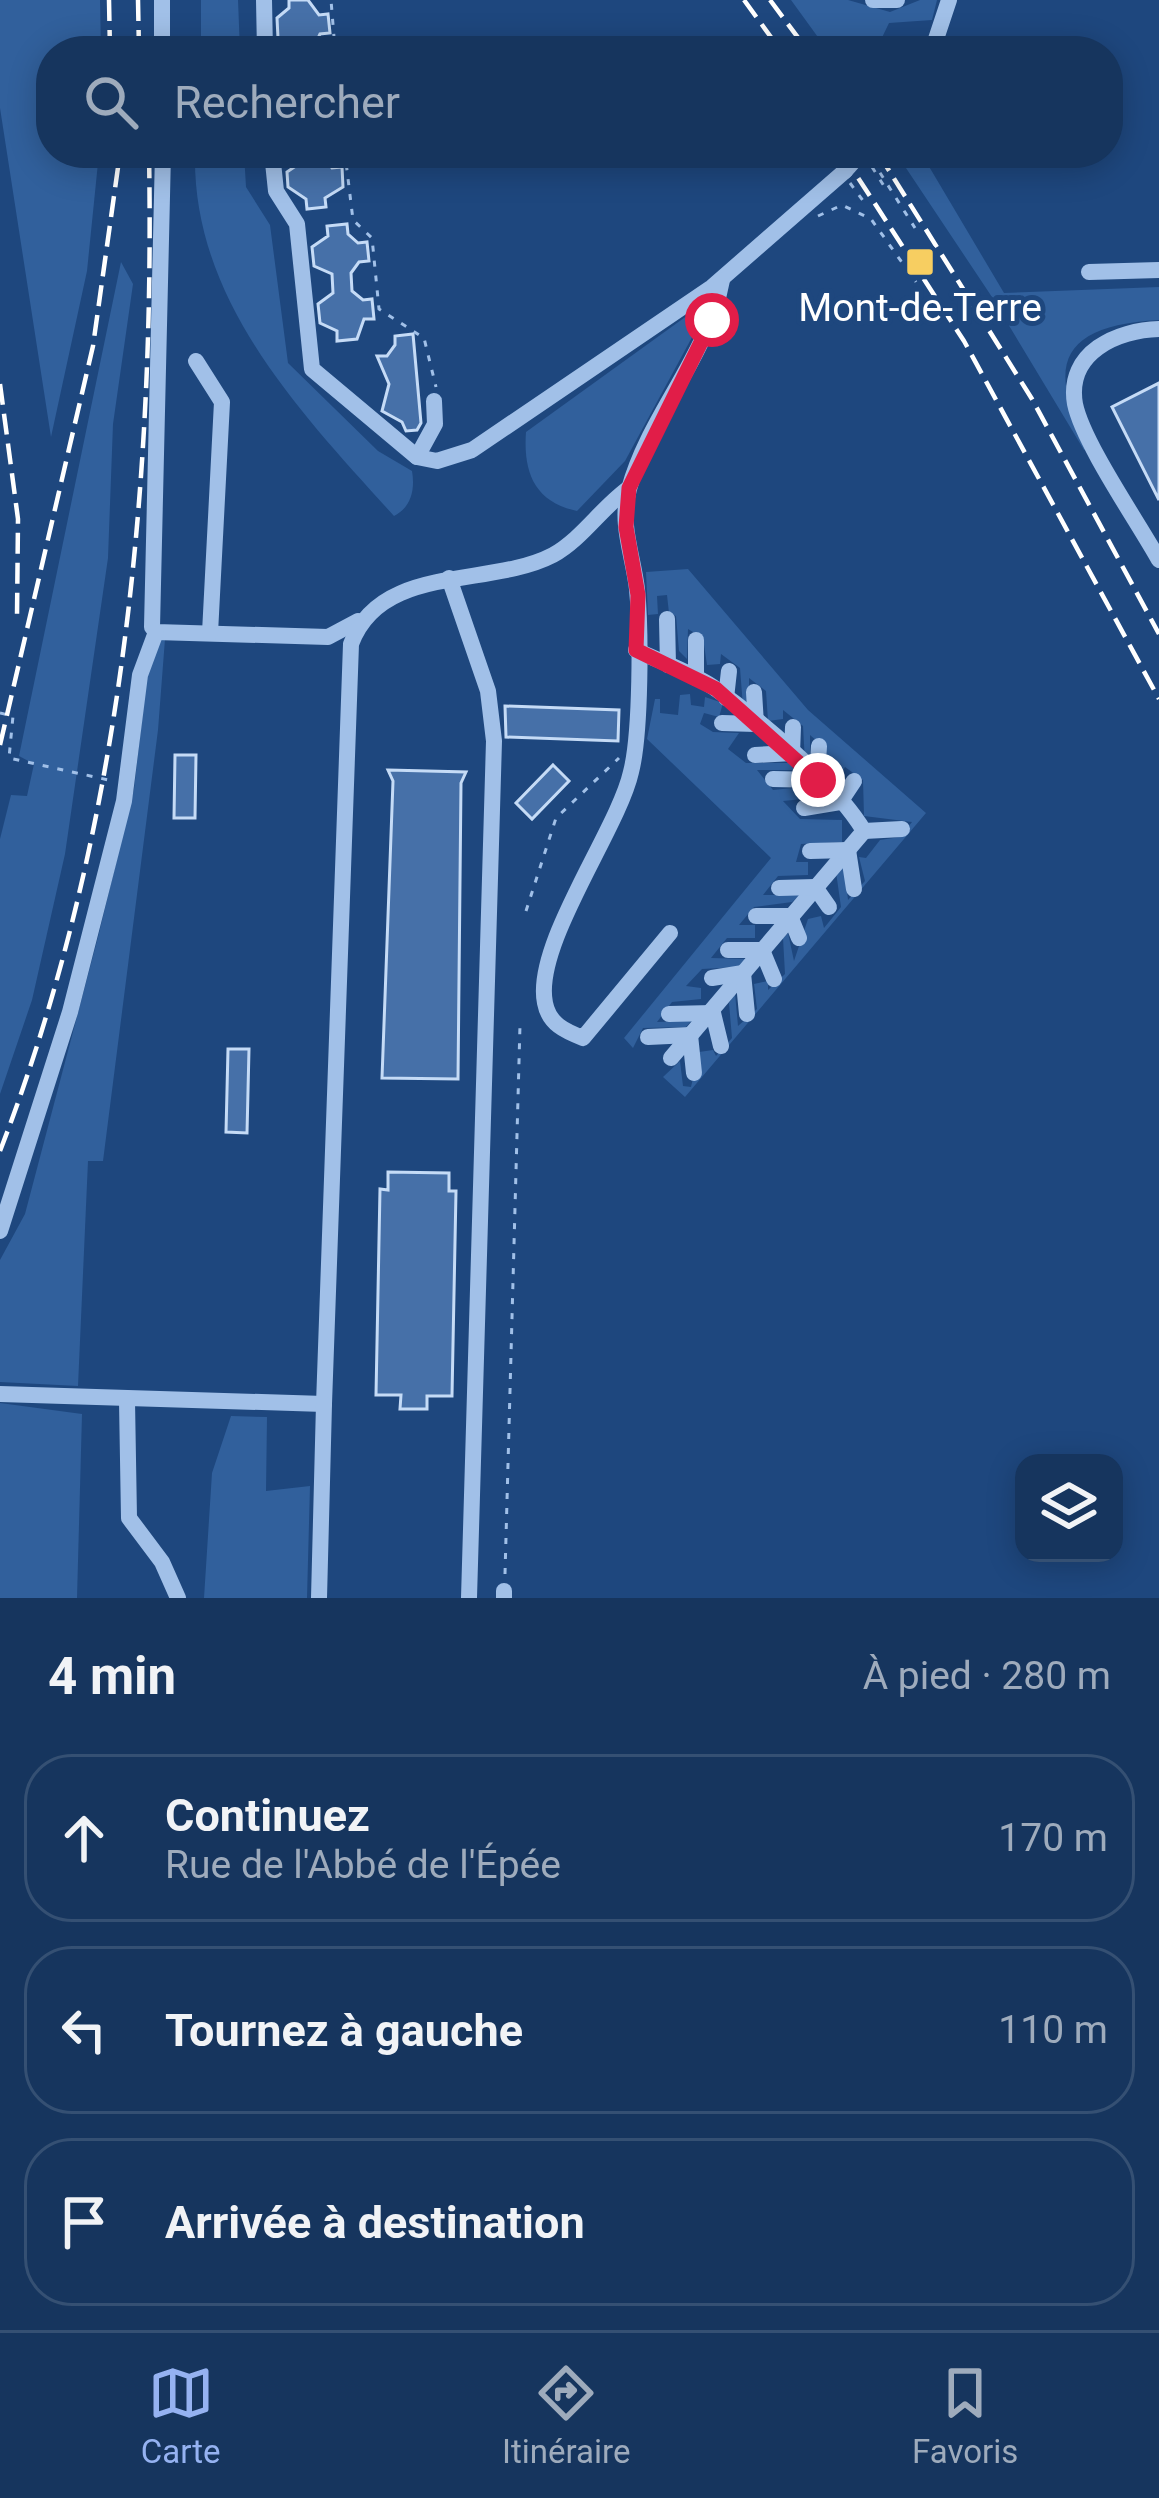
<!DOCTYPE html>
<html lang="fr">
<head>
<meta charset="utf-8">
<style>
  :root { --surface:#16355e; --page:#1f3d64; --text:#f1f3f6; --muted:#9eabbc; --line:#355073; --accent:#95b2f1 }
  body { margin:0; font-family:Roboto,sans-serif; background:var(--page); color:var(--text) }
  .controls { position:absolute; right:36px; bottom:36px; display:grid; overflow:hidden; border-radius:24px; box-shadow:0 6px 30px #0003 }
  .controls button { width:108px; height:108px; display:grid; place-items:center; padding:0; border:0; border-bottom:3px solid var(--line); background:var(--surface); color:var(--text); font:60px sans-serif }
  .stop { position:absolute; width:36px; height:36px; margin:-27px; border:9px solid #e11d48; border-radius:50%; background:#fff }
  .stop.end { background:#e11d48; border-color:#fff; box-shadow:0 3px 12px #0008 }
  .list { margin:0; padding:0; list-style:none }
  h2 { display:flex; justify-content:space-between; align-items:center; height:156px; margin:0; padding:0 48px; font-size:51px }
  h2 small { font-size:39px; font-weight:400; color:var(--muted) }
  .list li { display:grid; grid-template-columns:78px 1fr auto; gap:36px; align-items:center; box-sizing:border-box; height:168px; margin:0 24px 24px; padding:0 24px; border:3px solid var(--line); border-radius:48px }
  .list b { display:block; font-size:45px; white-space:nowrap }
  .list p { margin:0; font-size:39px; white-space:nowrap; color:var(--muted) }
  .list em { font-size:39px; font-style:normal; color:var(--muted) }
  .icon { flex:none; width:66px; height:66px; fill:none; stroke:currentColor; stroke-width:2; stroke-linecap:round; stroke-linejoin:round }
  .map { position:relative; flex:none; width:1159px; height:1598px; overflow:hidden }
  .search { position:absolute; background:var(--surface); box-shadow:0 6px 30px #0003; left:36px; right:36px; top:36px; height:132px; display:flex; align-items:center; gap:30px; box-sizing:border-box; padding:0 42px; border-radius:48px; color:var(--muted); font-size:45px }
  .sheet { height:732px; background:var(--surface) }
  nav { display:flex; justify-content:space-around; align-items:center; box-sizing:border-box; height:168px; border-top:3px solid var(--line); background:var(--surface); font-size:33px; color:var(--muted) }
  nav a { display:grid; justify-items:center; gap:6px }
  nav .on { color:var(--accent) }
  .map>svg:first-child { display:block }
</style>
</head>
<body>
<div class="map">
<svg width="1159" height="1598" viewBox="0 0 1159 1598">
  <rect width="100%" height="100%" fill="#1e477e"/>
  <g fill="#31609c">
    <path d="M0 0H100L101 51H51V153H99L87 271 51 437 0 108Z"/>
    <path d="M201 0H238L240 51H201Z"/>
    <path d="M791 0H848L890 12 920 0H937L932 20 889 23 877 48 881 51H828Z"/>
    <path d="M195 153H244L246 187 270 225 288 363 378 451 412 471C415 488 412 507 394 516 301 413 192 301 195 153Z"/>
    <path d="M896 153H921L1004 293 1159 287V320C1063 325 1043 363 1089 447L1084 450 990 294Z"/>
    <path d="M121 262 133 284 113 424 108 558 65 854 32 1000 0 1094V839L11 795 27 796 34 764 19 756Z"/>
    <path d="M695 310 703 317 625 461 577 511C535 502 523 473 526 432Z"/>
    <path d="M688 569 808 710 926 813 685 1097 663 1077 680 1061 683 1086 691 1087 699 1052 713 1050 716 1056 732 1038 729 1003 735 993 738 1026 757 1009 754 984 768 981V990L785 974 783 938 788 933 794 961 808 919 821 916 824 928 841 907 836 872 844 864 848 900 865 881 859 857 866 858 880 840 900 837 912 822 864 816 863 780 845 767 841 774 829 772 826 749 810 735V767L805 762 803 726 783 710V719L768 721 766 691 749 678V714L743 707 740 668 721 654 720 664 707 665 703 638 688 629 687 659 679 651 676 616 669 613 667 595 657 596 658 614 648 615 646 572Z"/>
    <path d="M165 639 158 730 103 1161H88L78 1386 0 1382V1260L25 1214 98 937 134 789 149 658 155 642Z"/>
    <path d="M690 694 691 705 704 707 705 697 723 703 719 717 704 713 700 724 713 732 739 733 728 749 746 763H791L794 770H757L773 790 802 787 803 799 783 801 800 819 842 820V842L801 844 796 862H808V875L778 876 763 895H800L792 902 754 907 739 925H755V938H727L711 958 747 959 739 967 702 969 686 986 701 988V999L672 1002 657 1022 691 1021 686 1027 643 1028 633 1048 624 1038 771 858 647 739 655 699H660V713L678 715 680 695Z"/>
    <path d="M0 1403 82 1414 77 1598H0Z"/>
    <path d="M231 1416 267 1417 266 1491 310 1486 307 1598H204L212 1473Z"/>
  </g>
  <g fill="#4670a8" stroke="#c5dbf6" stroke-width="3">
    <path d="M289 0H308L319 15 328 14 330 33 320 34 312 51H293L278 38 277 18 289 8Z"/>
    <path d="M302 153H321L332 168 342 167 343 187 325 198 326 207 307 209 306 199 288 187 287 172 303 161Z"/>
    <path d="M347 224 348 234 358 243 367 242 369 261 359 262 351 273 352 291 363 300 372 299 374 319H364L357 339 337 341V331L320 323 318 304 333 293 332 274 314 266 312 247 328 236 327 226Z"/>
    <path d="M413 334 421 423 417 430 406 431 402 422 382 411 389 384 377 356H387L395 345V336Z"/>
    <path d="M1159 383V500L1112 407Z"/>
    <path d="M505 706 619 710 618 741 506 737Z"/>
    <path d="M175 755H196L195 818H174Z"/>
    <path d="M553 765 569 781 532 819 516 803Z"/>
    <path d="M388 770 466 772 461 783 458 1079 382 1078 393 781Z"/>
    <path d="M228 1049H249L247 1133 226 1132Z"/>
    <path d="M388 1172 449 1173V1191H456L452 1396H427V1409H400L401 1395H376L380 1189 388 1190Z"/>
  </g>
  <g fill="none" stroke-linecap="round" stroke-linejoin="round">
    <g stroke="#a1c0e8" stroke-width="3" stroke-dasharray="6 9" stroke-linecap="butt">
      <path d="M323 51 334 37 331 0"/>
      <path d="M337 153 346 162 353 220 372 238 379 309 424 338 436 387"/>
      <path d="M872 160 915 228"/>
      <path d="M872 167 884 186"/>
      <path d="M850 183 867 206"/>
      <path d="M818 216 842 205 871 219 916 282"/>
      <path d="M0 713 13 716 9 758 113 781"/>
      <path d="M526 911 556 818 619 758"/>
      <path d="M505 1574 520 1025"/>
    </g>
    <g stroke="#a1c0e8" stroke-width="16">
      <path d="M162 0V51"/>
      <path d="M264 0 265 51"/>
      <path d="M873 0H897"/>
      <path d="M932 51 949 0"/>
      <path d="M163 153 152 627 156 632 328 637 358 621"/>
      <path d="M272 153 276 191 297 224 312 369 417 457 437 461 472 450 712 287 845 171"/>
      <path d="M1089 272 1159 270"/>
      <path d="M1159 329C1118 330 1066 352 1075 404 1083 443 1138 522 1159 560"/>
      <path d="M196 361 222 402 210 633"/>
      <path d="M417 457 435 424 434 401"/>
      <path d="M449 578 488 691 494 741 469 1598"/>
      <path d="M667 619 668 665"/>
      <path d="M636 650C661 662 690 672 713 687 759 719 836 784 864 831L671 1058"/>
      <path d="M696 678V640"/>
      <path d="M726 698 729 671"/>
      <path d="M722 723 756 724 754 692"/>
      <path d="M755 755 792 753 793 727"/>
      <path d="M773 779 817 780 819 746"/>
      <path d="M804 808 840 802 854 781"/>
      <path d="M864 831 902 829"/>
      <path d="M810 851 848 850 854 889"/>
      <path d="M779 888 815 887 829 907"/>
      <path d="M756 916H790L799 938"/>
      <path d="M670 933 583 1038C565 1031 549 1024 545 1003 533 945 618 830 631 772 641 733 641 630 637 589 633 555 619 523 629 489 649 415 708 357 722 280"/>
      <path d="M728 950H762L774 979"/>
      <path d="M712 978 743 973 747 1014"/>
      <path d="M669 1014 713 1013 721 1046"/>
      <path d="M648 1037 690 1035 694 1073"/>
      <path d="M0 1231 70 1012 124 801 140 675 156 632"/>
      <path d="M0 1394 324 1404 351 644C381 563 490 588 553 555 582 539 602 507 629 488"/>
      <path d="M127 1401 129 1518 162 1562 178 1598"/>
      <path d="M319 1598 324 1404"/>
      <path d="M504 1598V1591"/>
    </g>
    <g stroke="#fff" stroke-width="4.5" stroke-dasharray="21 9" stroke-linecap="butt">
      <path d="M109 0 110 51"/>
      <path d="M138 0 139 51"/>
      <path d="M744 0 781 51"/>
      <path d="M770 0 808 51"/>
      <path d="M842 153 964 341 1159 699"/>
      <path d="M878 153 1032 399 1159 634"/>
      <path d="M0 384 18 519 17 616"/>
      <path d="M0 745 93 346 120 153"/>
      <path d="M0 1151C121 838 155 486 149 153"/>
    </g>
    <path stroke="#a1c0e8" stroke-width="16" d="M845 171 861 153"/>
  </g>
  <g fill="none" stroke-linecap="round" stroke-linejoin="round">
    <path stroke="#e11d48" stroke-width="15" d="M712 320 629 488 626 527 638 595 636 650 716 689 818 780"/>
  </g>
  <rect fill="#f7ce61" stroke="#1e477e" stroke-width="4.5" x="905" y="247" width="30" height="30" rx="6"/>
  <g text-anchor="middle" stroke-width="10" stroke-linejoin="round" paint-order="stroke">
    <g font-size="39" fill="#fff" stroke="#1e477e">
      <text x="920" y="321">Mont-de-Terre</text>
    </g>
  </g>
</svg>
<div class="controls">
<button><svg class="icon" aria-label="layers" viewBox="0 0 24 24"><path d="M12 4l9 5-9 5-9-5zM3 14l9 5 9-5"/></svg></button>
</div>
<div class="stop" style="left:712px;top:320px"></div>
<div class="stop end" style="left:818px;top:780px"></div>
<div class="search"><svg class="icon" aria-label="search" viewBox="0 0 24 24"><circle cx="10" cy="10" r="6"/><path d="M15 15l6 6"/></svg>Rechercher</div>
</div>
<section class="sheet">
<h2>4 min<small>À pied · 280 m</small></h2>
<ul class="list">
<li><svg class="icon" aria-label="ahead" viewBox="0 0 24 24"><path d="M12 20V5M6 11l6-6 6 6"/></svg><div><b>Continuez</b><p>Rue de l'Abbé de l'Épée</p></div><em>170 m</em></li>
<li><svg class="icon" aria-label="left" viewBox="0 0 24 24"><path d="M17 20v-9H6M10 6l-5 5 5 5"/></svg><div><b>Tournez à gauche</b></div><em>110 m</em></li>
<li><svg class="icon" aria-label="arrive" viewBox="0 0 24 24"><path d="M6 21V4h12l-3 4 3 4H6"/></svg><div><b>Arrivée à destination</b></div></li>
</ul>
</section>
<nav>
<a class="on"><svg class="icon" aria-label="map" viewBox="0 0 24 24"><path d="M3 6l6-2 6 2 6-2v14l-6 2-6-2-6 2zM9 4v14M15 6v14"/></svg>Carte</a>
<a><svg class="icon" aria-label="directions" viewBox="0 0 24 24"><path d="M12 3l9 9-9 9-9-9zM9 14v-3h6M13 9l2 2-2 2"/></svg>Itinéraire</a>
<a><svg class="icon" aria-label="saved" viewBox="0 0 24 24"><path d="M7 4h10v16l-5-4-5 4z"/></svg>Favoris</a>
</nav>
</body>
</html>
